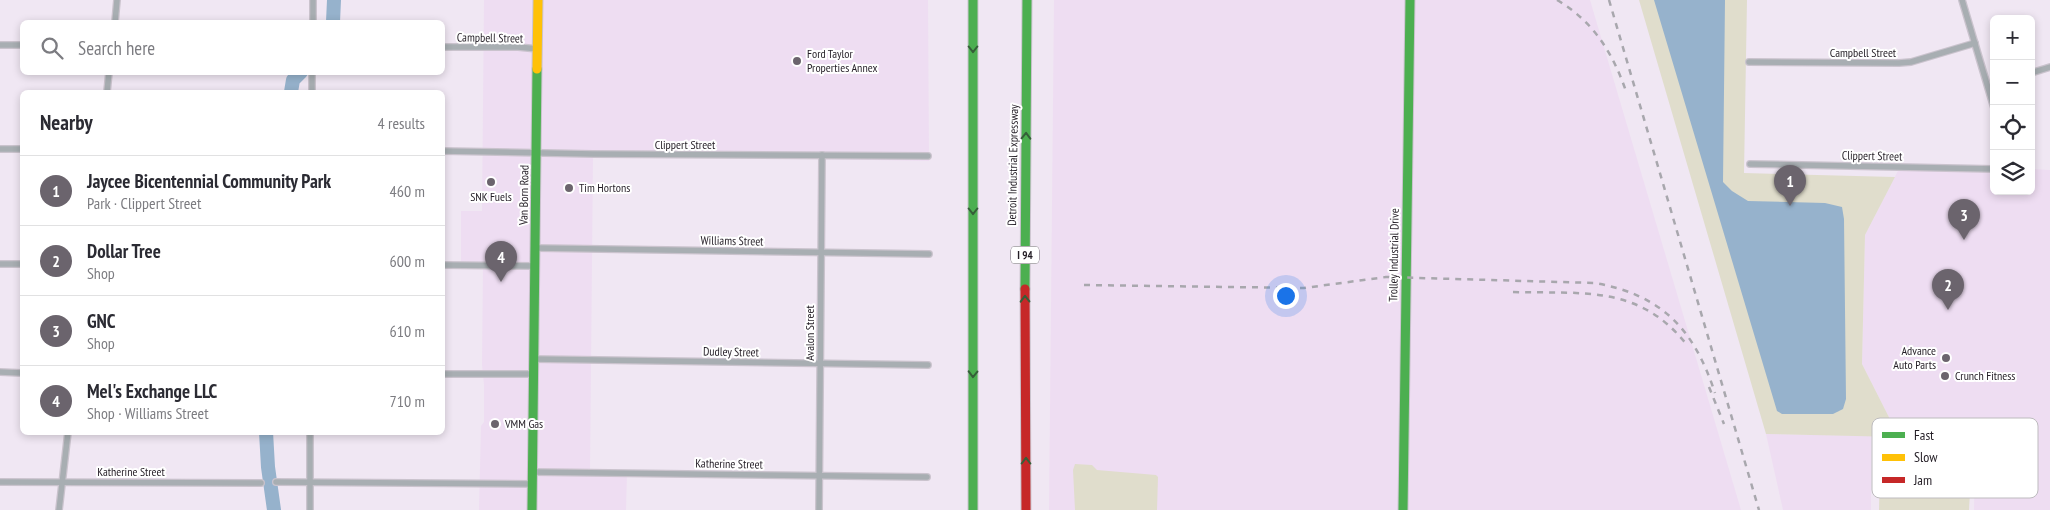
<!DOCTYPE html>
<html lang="en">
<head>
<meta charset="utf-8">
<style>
  :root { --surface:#fff; --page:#f2f2f3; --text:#2b2b33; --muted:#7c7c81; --line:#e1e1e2; --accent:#6b646d }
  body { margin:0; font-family:"PT Sans Narrow",sans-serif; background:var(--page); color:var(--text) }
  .controls { position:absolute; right:15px; top:15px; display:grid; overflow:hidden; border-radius:8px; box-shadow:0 2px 8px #0003 }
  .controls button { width:45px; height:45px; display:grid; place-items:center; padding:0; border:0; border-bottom:1px solid var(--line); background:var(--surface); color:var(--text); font:25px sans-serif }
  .you { position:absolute; left:1285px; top:295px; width:18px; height:18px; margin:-12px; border:4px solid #fff; border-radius:50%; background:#1a73e8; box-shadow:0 0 0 8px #1a73e833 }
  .badge { display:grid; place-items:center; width:32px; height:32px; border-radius:50%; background:var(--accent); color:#fff; font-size:16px; font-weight:700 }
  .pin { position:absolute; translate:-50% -41px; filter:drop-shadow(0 1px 2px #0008) }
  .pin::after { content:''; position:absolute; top:26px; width:18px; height:15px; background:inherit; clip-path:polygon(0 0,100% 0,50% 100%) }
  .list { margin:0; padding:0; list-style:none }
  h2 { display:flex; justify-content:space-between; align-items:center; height:65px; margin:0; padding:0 20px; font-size:21px }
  h2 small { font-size:16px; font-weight:400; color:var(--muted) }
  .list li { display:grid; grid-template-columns:32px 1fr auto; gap:15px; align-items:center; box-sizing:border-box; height:70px; padding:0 20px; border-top:1px solid var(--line) }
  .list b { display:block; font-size:19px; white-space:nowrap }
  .list p { margin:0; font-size:16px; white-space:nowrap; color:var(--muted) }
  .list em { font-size:16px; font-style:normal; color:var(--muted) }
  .icon { flex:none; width:28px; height:28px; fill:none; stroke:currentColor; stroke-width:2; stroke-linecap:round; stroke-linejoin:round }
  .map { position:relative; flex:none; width:2050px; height:510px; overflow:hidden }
  .search { position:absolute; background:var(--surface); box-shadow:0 2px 8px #0003; left:20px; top:20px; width:425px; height:55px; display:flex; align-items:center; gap:12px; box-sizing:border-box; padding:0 18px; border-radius:8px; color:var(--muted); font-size:19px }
  .panel { position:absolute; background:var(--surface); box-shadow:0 2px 8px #0003; left:20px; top:90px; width:425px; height:345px; border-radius:8px }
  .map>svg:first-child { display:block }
</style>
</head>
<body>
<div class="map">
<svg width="2050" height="510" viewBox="0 0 2050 510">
  <rect width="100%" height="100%" fill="#f0e7f3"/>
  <g fill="#eeddf2">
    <path d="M484 0H928L929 161 593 155 590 473H627L626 510H479L481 426 484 422V385L482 365 483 265H461V211H482Z"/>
    <path d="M1054 0H1590L1741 510H1049Z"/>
    <path d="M1900 167 1994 169V191H2031V169L2050 170V510H1974L1975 438 1899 437 1862 364 1865 235Z"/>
    <path d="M1766 434 1871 436V510H1783Z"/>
  </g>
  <g fill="#e0ddcc">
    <path d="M1639 0H1747L1744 173 1895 177 1865 235 1862 364 1899 437 1766 434Z"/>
    <path d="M1962 446 1967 447 1971 473 1969 510H1879L1880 464 1883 450 1892 448Z"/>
    <path d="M1075 464 1092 465 1097 470 1156 475 1158 477 1157 510H1075L1073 470Z"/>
  </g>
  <path fill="#96b2cc" d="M1654 0H1725L1723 182 1732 191 1748 201 1825 203 1842 207 1844 219 1846 399 1843 409 1833 414H1782L1777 411Z"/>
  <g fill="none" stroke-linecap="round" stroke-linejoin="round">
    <g stroke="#96b2cc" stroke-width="14">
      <path d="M333 22 334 0"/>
      <path d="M291 92 293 80 301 72"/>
      <path d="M266 432 268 467 274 510"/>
    </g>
    <g stroke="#cac3cd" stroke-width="8">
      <g id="street">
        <path d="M313 0V22"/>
        <path d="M1962 0 1994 108"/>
        <path d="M115 22 117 0"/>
        <path d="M0 45H22"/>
        <path d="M442 47H518L538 49"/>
        <path d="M1749 62 1899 63 1911 62 1975 43"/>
        <path d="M2031 73 2050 67"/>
        <path d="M107 92 109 72"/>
        <path d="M312 92V72"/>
        <path d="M0 149H22"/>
        <path d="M442 151 593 154 928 156"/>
        <path d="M1750 164 1994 169"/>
        <path d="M536 248 929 254"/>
        <path d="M0 264H22"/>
        <path d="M442 265 535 266"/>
        <path d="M533 359 928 365"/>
        <path d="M0 372 22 373"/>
        <path d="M442 374H533"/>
        <path d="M532 472 927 477"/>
        <path d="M0 482 261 483"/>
        <path d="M276 482 532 484"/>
        <path d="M59 510 68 432"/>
        <path d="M310 510V432"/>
        <path d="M819 510 822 155"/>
      </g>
    </g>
    <g stroke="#cac3cd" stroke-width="11">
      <g id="fast">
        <path d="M973 0V510"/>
        <path d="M1025 289 1027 0"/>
        <path d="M532 510 537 69"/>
        <path d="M1403 510 1410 0"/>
      </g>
    </g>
    <g stroke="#cac3cd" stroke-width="11">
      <path id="slow" d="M537 69 538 0"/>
    </g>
    <g stroke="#cac3cd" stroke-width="11">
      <path id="jam" d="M1025 289 1026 510"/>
    </g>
    <use href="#street" stroke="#a8aeb2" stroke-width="5.5"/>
    <use href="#fast" stroke="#4caf50" stroke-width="9"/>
    <use href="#slow" stroke="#ffc107" stroke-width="9"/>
    <use href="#jam" stroke="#c62828" stroke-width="9"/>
    <g stroke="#a8a7ad" stroke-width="2.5" stroke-dasharray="6 6" stroke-linecap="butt">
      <path d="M1557 0C1594 22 1613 53 1627 94"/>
      <path d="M1609 0 1759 510"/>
      <path d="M1084 285 1304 288 1386 277 1595 283C1662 295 1694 329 1715 393"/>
      <path d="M1513 292C1582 294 1639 284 1687 345"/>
      <path d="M1709 387 1724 424"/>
    </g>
  </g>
  <defs><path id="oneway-chevron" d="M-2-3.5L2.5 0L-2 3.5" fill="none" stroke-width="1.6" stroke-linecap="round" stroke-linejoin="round" transform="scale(1.25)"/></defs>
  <g stroke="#355f38">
    <use href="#oneway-chevron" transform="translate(973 49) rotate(90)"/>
    <use href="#oneway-chevron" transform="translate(1026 136) rotate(-89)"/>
    <use href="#oneway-chevron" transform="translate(973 211) rotate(90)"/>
    <use href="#oneway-chevron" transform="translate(1025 299) rotate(-91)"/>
    <use href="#oneway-chevron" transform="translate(973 374) rotate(91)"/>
    <use href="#oneway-chevron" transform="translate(1026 461) rotate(-90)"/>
  </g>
  <g fill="#6b646d" stroke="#fff" stroke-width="2">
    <circle cx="797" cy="61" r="5"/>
    <circle cx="491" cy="182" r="5"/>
    <circle cx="569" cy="188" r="5"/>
    <circle cx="1946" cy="358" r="5"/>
    <circle cx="1945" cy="376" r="5"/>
    <circle cx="495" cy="424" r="5"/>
  </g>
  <g text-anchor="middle" stroke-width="4" stroke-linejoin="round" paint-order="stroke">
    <rect fill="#fff" stroke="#656166" stroke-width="1" x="1011" y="246.5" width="28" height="17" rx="4"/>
    <g font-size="11" font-weight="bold" fill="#231d25">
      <text x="1025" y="259">I 94</text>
    </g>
    <g font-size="12" fill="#231d25" stroke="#fff">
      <text transform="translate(490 38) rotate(1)" y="4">Campbell Street</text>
      <text x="1863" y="57">Campbell Street</text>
      <text x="685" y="149">Clippert Street</text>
      <text transform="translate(1872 156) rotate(1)" y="4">Clippert Street</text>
      <text transform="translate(1013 165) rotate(-89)" y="4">Detroit Industrial Expressway</text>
      <text transform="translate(524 195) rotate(-89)" y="4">Van Born Road</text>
      <text transform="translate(732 241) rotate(1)" y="4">Williams Street</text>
      <text transform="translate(1394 255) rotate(-89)" y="4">Trolley Industrial Drive</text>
      <text transform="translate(810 333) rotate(-90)" y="4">Avalon Street</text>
      <text transform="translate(731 352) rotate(1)" y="4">Dudley Street</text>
      <text transform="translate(729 464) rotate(1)" y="4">Katherine Street</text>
      <text x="131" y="476">Katherine Street</text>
    </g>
    <g font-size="12" fill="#231d25" stroke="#fff" text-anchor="start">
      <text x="807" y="58">Ford Taylor<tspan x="807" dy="14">Properties Annex</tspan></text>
      <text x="579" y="192">Tim Hortons</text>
      <text x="491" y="201" text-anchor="middle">SNK Fuels</text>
      <text x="1936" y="355" text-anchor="end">Advance<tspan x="1936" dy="14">Auto Parts</tspan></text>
      <text x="1955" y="380">Crunch Fitness</text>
      <text x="505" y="428">VMM Gas</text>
    </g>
  </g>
  <rect x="1872" y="418" width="166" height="80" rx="8" fill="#fff" stroke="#bdbbbe" stroke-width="1"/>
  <rect x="1882" y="432" width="23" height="6" fill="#4caf50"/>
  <rect x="1882" y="454" width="23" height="7" fill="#ffc107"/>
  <rect x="1882" y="477" width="23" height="6" fill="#c62828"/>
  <g font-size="14" fill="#231d25">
    <text x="1914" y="440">Fast</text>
    <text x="1914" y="462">Slow</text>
    <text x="1914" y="485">Jam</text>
  </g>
</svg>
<div class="controls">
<button>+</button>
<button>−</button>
<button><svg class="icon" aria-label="locate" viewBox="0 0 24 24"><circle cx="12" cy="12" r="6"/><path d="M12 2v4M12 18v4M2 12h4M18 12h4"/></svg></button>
<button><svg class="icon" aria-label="layers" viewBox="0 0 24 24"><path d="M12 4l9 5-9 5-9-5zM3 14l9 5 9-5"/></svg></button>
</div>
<div class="you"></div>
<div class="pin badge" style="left:1790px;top:206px">1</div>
<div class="pin badge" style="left:1948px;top:310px">2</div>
<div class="pin badge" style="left:1964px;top:240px">3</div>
<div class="pin badge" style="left:501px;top:282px">4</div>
<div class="search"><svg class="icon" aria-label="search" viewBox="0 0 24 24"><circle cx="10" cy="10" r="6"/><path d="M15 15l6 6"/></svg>Search here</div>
<section class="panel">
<h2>Nearby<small>4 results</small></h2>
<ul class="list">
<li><span class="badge">1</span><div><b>Jaycee Bicentennial Community Park</b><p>Park · Clippert Street</p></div><em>460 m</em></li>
<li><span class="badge">2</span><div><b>Dollar Tree</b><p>Shop</p></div><em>600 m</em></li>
<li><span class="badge">3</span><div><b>GNC</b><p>Shop</p></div><em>610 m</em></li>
<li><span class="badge">4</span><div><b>Mel's Exchange LLC</b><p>Shop · Williams Street</p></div><em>710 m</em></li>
</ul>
</section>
</div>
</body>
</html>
